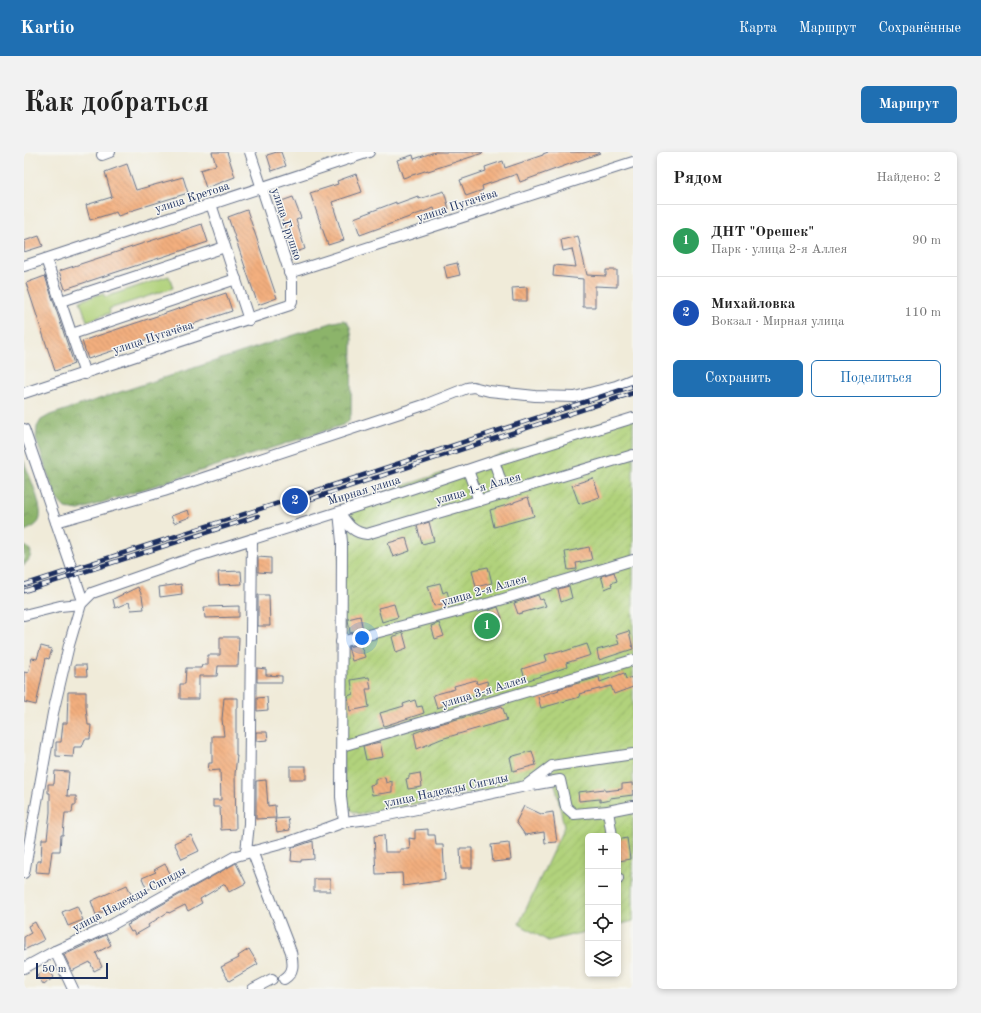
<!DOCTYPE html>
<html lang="ru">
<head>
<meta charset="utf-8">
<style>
  :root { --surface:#fff; --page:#f2f2f2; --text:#222; --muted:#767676; --line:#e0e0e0; --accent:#1f6fb2 }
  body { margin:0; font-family:"Old Standard TT",serif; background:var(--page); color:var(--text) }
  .controls { position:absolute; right:12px; bottom:12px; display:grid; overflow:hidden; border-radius:6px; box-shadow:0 2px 6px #0003 }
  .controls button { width:36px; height:36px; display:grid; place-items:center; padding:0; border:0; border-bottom:1px solid var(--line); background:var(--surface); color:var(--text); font:20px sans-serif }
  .scale { position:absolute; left:12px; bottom:10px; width:72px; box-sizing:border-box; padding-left:4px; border:2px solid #1b2f5e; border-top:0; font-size:11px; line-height:14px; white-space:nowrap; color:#1b2f5e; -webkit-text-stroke:3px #f6f6f2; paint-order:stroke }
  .you { position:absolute; left:338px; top:486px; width:14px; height:14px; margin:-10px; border:3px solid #fff; border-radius:50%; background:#1a73e8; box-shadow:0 0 0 6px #1a73e833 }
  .badge { display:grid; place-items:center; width:26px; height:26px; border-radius:50%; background:var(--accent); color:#fff; font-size:13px; font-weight:700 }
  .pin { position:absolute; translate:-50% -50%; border:2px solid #fff; box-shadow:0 1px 4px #0006 }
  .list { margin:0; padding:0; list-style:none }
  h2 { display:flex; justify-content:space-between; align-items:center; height:52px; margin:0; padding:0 16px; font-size:17px }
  h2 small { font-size:13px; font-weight:400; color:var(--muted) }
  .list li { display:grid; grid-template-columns:26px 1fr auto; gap:12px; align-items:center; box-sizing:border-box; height:72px; padding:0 16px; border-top:1px solid var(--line) }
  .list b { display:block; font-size:15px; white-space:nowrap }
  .list p { margin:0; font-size:13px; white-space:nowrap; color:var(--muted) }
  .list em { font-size:13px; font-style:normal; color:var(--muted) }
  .actions { display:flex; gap:8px; padding:12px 16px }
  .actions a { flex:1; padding:9px 0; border:1px solid var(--accent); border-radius:6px; text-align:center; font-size:14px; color:var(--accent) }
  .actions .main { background:var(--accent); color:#fff }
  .icon { flex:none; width:22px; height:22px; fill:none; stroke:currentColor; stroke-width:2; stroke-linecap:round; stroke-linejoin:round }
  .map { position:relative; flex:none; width:609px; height:837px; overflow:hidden; border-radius:6px }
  header { display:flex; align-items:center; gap:24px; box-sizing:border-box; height:56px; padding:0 20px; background:var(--accent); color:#fff }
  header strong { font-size:19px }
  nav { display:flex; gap:22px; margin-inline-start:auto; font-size:14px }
  .intro { display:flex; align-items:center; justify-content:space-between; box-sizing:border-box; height:96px; padding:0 24px }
  h1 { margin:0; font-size:28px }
  .button { padding:10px 18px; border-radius:6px; background:var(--accent); color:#fff; font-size:14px; font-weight:700 }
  main { display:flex; gap:24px; padding:0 24px }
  aside { flex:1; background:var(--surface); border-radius:6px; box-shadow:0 2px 6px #0003 }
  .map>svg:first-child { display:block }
</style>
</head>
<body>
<header>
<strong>Kartio</strong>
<nav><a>Карта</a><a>Маршрут</a><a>Сохранённые</a></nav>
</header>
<div class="intro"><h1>Как добраться</h1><a class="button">Маршрут</a></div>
<main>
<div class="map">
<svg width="609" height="837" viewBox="0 0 609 837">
  <defs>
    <pattern id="forest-crowns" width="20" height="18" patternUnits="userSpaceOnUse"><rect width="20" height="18" fill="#8cb46b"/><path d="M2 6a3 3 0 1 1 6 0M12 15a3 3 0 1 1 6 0" fill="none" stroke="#72935b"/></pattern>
    <pattern id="garden-furrows" width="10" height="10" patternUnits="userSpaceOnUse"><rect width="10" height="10" fill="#b1d27b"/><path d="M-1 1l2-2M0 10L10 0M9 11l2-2" fill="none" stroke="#98b56d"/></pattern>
    <pattern id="building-back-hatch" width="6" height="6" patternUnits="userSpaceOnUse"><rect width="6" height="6" fill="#f3af7e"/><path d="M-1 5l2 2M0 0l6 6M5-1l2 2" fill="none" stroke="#c48f6a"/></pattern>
  </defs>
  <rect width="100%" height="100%" fill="#f6f6f2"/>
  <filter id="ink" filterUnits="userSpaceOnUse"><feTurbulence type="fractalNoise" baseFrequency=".025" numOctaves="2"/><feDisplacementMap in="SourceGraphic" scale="8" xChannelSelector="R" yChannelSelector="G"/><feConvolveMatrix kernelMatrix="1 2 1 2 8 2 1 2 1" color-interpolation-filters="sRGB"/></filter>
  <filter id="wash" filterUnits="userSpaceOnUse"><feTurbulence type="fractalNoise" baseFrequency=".012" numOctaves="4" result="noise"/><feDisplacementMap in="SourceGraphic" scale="16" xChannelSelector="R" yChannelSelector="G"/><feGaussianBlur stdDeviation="0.9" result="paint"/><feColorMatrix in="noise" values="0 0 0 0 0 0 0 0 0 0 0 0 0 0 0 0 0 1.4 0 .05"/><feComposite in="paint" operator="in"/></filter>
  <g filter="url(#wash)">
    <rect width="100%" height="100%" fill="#f0ebd9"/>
    <g fill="url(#forest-crowns)" stroke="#547264">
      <path d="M319 168 323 170 326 175 328 187 327 263 324 270 319 273 55 358 41 356 32 346 12 287 13 275 17 268 26 263 310 170Z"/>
      <path d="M0 309C4 322 21 357 15 369 12 374 6 377 0 379Z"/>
      <path d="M0 394C11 397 7 407 0 413Z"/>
    </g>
    <path fill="#b1d27b" stroke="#66806c" d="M145 124 149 136 85 157 86 161 63 169 56 149 79 141 81 145Z"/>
    <path fill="url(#garden-furrows)" stroke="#66806c" d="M609 261V769L594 773V684H564V779L524 789 495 772 540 675 532 636 528 626 335 662 328 659 322 653 318 594 315 354Z"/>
    <g id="blocks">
      <g fill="url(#building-back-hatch)">
        <path d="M188 0H203L211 25 182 36 176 18 192 13Z"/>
        <path d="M253 0H257L262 14 248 19 243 3Z"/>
        <path d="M411 0H458L459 1 404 19V18L379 26 373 8 389 3 390 7Z"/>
        <path d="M524 0H576V1L496 30 493 22 458 34 459 38 442 44 436 28 462 19 461 15 479 9 481 16 519 3V2Z"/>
        <path d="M103 12 112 38 159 25 164 41 103 60V61L94 64 92 60 66 68 62 53 88 45 81 20Z"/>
        <path d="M332 22 338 40 308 50 320 88 304 93 286 41 314 32 313 29Z"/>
        <path d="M420 39 425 57 412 62 410 56 336 83 330 66 372 50V52L394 44 395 47Z"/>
        <path d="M269 45 277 66 272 68 281 97 266 102 261 85 264 84 252 51Z"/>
        <path d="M223 58 253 146 234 153 204 65Z"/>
        <path d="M178 72 184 90 41 137 35 119Z"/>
        <path d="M15 84 19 94 0 100V89Z"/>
        <path d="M554 84 563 123 582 124V118H593V135L571 134V155H559V127L529 124 530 113 552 115 548 97 539 99 537 88Z"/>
        <path d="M433 111 436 123 423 126 420 114Z"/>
        <path d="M21 124 50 212 31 219 2 131Z"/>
        <path d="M503 135V149H489L488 136Z"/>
        <path d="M202 141 208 159 64 207 58 189Z"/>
        <path d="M569 326 576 345 555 352 548 333Z"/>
        <path d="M504 345 510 364 470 375 466 358 490 351V350Z"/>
        <path d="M164 358 166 365 150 371 147 364Z"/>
        <path d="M405 370 410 389 398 392 393 374Z"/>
        <path d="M382 386 386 399 369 405 364 391Z"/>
        <path d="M565 395 568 408 552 411 553 417 544 418 541 400Z"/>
        <path d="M234 405 247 406V421L234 420Z"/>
        <path d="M464 415 468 431 452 435 448 418Z"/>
        <path d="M217 419 218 432 195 433 194 420Z"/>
        <path d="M590 420 593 429 587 431 588 434 581 437 577 424Z"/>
        <path d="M416 431 419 441 423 439 426 450 410 454 404 434Z"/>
        <path d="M157 432 158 442 136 445 135 435Z"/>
        <path d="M545 434 548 446 537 450 534 437Z"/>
        <path d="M114 435 118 444 120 457 107 458 105 450 91 456 89 447Z"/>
        <path d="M234 443H245L246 474H234Z"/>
        <path d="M514 443 516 448 519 447 522 454 494 462 490 451Z"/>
        <path d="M370 452 374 465 358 470 354 456Z"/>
        <path d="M215 454V465L181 466 180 455Z"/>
        <path d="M474 455 478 466 469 469 465 458Z"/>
        <path d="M336 464 339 478 326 481 324 467Z"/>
        <path d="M415 471 420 484 411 487 407 474Z"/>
        <path d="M605 479 609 497 575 508 573 498 595 492 592 483Z"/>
        <path d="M379 481 383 496 372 500 368 485Z"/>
        <path d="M196 485H215L214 514H194L193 524H175V547H156V532H161L162 516H177L178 513H184V503H196Z"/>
        <path d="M336 492 341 505 328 509 324 495Z"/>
        <path d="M563 492 567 503 542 511 543 515 502 529 498 517 523 509 521 503 538 498V500Z"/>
        <path d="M17 494 28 497 25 507 22 506 12 553 0 550V520L4 521 8 506 13 507Z"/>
        <path d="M51 513H62L63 524H51Z"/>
        <path d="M233 516 242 517V523L258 524V530H233Z"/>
        <path d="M600 521 602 527 609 525V535L590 542 587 534 555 542 556 545 517 556 514 545 535 538 534 537 575 525 576 530Z"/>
        <path d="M345 525 347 537H342L345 555 326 559 324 544 329 542 327 528Z"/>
        <path d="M452 528 453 532 463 529 466 541 450 545V544L413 556 409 543 431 537 430 534Z"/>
        <path d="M44 540H62V555L64 573H67L66 587H61L58 595H50L49 605 32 604V590H37L39 571H43Z"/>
        <path d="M243 545 244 558 233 559V546Z"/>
        <path d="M200 546H214V556H212V603H213L211 622 212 677 197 678 196 655H189V648H197L196 618 184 619 185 611H188V584H200L198 567Z"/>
        <path d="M391 548 393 555 398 554 400 561 360 574 356 561 380 554 379 552Z"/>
        <path d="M478 554 483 568 417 587 393 597 390 581 412 573 455 561V562Z"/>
        <path d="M232 580H243L244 588 232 589Z"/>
        <path d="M356 590 359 605 342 608 339 594Z"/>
        <path d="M508 599 512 613 489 619 486 605Z"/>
        <rect x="266" y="614" width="16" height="13"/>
        <path d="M31 619 45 620 43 644H52V653H49L48 661H41L39 683H37L36 699H28L25 721 12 720 13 709H17L18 687H23L26 660V641H24V632H30Z"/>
        <path d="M396 621 398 635 384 637 382 627 385 626V623Z"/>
        <path d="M361 625 362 631 368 629V640L348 643 346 633 351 632V627Z"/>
        <path d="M242 628 244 654 251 653 252 666 232 667V629Z"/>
        <path d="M608 631 609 643 586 646V648L576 650V647L555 649 554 640 581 637V639L598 637V632Z"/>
        <path d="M500 654 517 662 529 660 533 690 521 691 520 680 501 683 492 670Z"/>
        <path d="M264 666 266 678 253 680 251 667Z"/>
        <path d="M404 677V683H411L412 693H419L421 728 379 734 378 721 352 722 350 684 360 683 361 700H376V697H386L385 686 391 687V678Z"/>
        <path d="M167 683 175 699 158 707 150 691Z"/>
        <path d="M603 686 606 707 595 709 594 688Z"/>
        <path d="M289 689 290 707 277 708V710L267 709 268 696Z"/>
        <path d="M485 691 487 708 469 710 467 693Z"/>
        <path d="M436 696H448V716H437Z"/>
        <path d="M212 711 222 731 205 740 201 732 176 747 178 751 164 759 161 753 145 761 144 760 124 773 125 775 111 783 109 779 107 780 103 773 106 772 105 771Z"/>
        <path d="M141 712 148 725 123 738 118 726 132 720 130 718Z"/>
        <rect x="290" y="727" width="16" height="12"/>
        <path d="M103 733 109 746 72 763 67 749Z"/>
        <path d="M53 754 59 768 44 774 38 760Z"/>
        <path d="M11 770 20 788 0 798V785L7 781 4 774Z"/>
        <path d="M82 783 87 793 72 801 78 815 70 819 66 810 48 819 40 803Z"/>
        <path d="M225 797 234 812 205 829 197 815 215 806 214 804Z"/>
        <path d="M23 816 30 825 20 833 13 824Z"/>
      </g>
    </g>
  </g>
  <g filter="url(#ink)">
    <use href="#blocks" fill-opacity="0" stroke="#667189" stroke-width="1"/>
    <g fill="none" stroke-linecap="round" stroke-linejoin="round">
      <g stroke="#667189" stroke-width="12">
        <g id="minor">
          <path d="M78 3 86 0"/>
          <path d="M187 52 225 168"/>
          <path d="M22 107 61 222"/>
          <path d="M0 114 345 0"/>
          <path d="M265 121 609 10"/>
          <path d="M37 149 201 95"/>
          <path d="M48 182 212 127"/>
          <path d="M0 241 266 153 268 149V128L226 0"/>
          <path d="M0 277 59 449"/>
          <path d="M470 309 481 342"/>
          <path d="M444 318 455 349"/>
          <path d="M315 360C323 371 328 381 343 382L609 303"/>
          <path d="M315 360 318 390 317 645 320 670"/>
          <path d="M32 370 140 339 403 252 443 236 449 235 465 239 511 244 551 245 592 234 609 227"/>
          <path d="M0 463 36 454 57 452"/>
          <path d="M317 490 466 451 609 408"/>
          <path d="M318 594 609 508"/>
          <path d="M504 632 528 614 609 602"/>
          <path d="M584 659 588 684"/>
          <path d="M228 699 267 800C269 811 271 820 260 827"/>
          <path d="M222 700 225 672 228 387"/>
          <path d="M0 721 29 561 45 493 57 452 68 441 165 407 375 341 470 309 609 266"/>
          <path d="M594 726V727"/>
          <path d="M31 799 49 837"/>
          <path d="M0 816 31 799 80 777 212 704 268 689 320 670 345 667 502 634 536 628 542 655 550 662 584 659 609 654"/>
          <path d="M229 837 248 827"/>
        </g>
      </g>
      <use href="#minor" stroke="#fff" stroke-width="10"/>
      <g stroke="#1b2f5e" stroke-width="4.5">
        <g id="rail">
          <path d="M287 347 609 241"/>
          <path d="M0 433 270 346 609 234"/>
          <path d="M0 439 234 364"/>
        </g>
      </g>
      <use href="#rail" stroke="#f6f6f2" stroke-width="3" stroke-dasharray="9" stroke-linecap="butt"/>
    </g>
  </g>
  <g text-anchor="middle" stroke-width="3" stroke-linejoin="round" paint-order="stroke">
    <g font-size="12" fill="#1b2f5e" stroke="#f6f6f2">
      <text transform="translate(168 45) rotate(-18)" y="4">улица Кретова</text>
      <text transform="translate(433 53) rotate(-18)" y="4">улица Пугачёва</text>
      <text transform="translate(263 72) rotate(72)" y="4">улица Грушко</text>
      <text transform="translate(129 185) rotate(-18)" y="4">улица Пугачёва</text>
      <text transform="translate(454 336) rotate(-16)" y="4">улица 1-я Аллея</text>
      <text transform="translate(340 338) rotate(-17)" y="4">Мирная улица</text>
      <text transform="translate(460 438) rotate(-16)" y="4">улица 2-я Аллея</text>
      <text transform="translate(460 539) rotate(-17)" y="4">улица 3-я Аллея</text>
      <text transform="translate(422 638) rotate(-12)" y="4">улица Надежды Сигиды</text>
      <text transform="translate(105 747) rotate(-28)" y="4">улица Надежды Сигиды</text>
    </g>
  </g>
</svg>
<div class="controls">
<button>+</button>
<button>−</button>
<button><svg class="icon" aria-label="locate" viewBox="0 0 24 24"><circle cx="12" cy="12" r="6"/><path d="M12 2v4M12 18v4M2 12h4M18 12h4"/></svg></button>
<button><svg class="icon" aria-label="layers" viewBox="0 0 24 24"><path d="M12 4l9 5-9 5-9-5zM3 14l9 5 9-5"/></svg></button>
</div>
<div class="scale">50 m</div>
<div class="you"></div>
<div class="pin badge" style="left:463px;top:474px;background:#2e9e5b">1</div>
<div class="pin badge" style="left:271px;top:349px;background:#1a4fb4">2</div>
</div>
<aside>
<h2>Рядом<small>Найдено: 2</small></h2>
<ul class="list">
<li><span class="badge" style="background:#2e9e5b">1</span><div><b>ДНТ &quot;Орешек&quot;</b><p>Парк · улица 2-я Аллея</p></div><em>90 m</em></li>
<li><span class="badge" style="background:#1a4fb4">2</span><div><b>Михайловка</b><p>Вокзал · Мирная улица</p></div><em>110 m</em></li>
</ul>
<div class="actions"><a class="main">Сохранить</a><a>Поделиться</a></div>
</aside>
</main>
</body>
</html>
